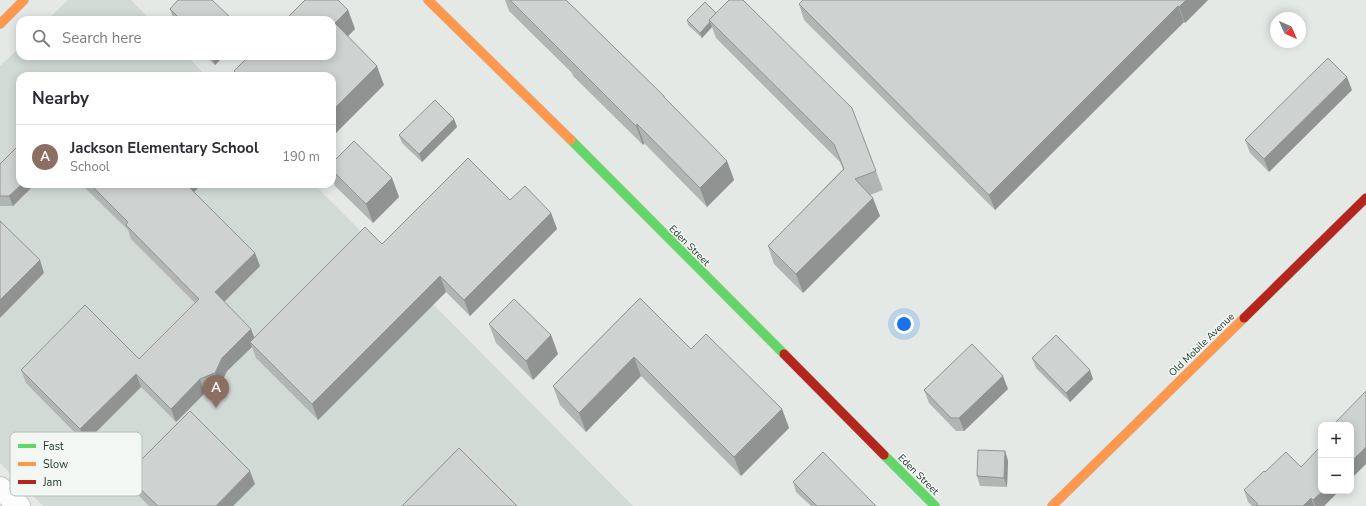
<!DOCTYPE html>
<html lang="en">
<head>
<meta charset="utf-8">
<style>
  :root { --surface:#fff; --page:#f7f7f7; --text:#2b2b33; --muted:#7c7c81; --line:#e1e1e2; --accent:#0f766e }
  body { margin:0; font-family:"Nunito Sans",sans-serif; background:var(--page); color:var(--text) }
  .controls { position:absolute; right:12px; bottom:12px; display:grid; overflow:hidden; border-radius:8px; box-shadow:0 2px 10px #0003 }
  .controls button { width:36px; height:36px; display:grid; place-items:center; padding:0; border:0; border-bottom:1px solid var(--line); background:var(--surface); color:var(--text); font:20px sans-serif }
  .compass { position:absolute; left:1270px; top:12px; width:36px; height:36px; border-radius:50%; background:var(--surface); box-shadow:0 2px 10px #0003; rotate:135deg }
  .you { position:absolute; left:904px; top:324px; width:14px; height:14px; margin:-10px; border:3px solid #fff; border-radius:50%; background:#1a73e8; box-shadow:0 0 0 6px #1a73e833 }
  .badge { display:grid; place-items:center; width:26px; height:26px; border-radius:50%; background:var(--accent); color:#fff; font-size:13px; font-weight:700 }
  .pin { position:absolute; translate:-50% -33px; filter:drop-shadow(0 1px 2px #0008) }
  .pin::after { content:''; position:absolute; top:21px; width:14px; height:12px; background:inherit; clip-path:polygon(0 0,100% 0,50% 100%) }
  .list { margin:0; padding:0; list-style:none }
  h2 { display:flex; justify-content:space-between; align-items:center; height:52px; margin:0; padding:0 16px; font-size:17px }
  h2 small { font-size:13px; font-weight:400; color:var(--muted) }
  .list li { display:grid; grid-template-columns:26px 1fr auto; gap:12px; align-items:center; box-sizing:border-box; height:64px; padding:0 16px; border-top:1px solid var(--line) }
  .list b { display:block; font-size:15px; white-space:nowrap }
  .list p { margin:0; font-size:13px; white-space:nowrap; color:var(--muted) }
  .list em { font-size:13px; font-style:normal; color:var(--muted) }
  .icon { flex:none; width:22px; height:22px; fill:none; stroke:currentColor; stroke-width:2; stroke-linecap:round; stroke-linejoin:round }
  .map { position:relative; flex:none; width:1366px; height:506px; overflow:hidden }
  .search { position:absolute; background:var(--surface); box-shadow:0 2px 10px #0003; left:16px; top:16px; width:320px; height:44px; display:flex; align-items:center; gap:10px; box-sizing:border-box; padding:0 14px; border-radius:12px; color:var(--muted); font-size:15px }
  .panel { position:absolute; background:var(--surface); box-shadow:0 2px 10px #0003; left:16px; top:72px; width:320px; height:116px; border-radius:12px }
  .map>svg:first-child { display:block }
</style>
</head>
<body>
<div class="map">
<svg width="1366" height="506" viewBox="0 0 1366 506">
  <rect width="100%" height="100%" fill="#e4e9e6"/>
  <g fill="#d2dad5">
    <path d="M68 0H131L151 20H47Z"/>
    <path d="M20 47V56H187L206 76H20V184H314L633 506H43L0 463V66Z"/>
  </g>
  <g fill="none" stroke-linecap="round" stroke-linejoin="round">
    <g stroke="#c1c6c3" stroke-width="24">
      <path id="street" d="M0 488 19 506"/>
    </g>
    <g stroke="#c0c6c3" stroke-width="10">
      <g id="fast">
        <path d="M571 140 784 354"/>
        <path d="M884 455 935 506"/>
      </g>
    </g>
    <g stroke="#c0c6c3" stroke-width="10">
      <g id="slow">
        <path d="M428 0 571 140"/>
        <path d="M0 24 24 0"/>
        <path d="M1052 506 1244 318"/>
      </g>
    </g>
    <g stroke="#c0c6c3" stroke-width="10">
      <g id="jam">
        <path d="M1244 318 1366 198"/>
        <path d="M784 354 884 455"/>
      </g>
    </g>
    <use href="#street" stroke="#fbfcfb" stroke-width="22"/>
    <use href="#fast" stroke="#63d668" stroke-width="9"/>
    <use href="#slow" stroke="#ff974d" stroke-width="9"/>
    <use href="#jam" stroke="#b3261e" stroke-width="9"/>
  </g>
  <g fill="#b1b5b3">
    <path d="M505 0H566L664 96 665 99 727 161 734 180 707 207 644 143 643 145 573 76 572 73 509 11Z"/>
    <path d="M803 0H1208L1185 23 1184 22 995 210 804 20 799 4Z"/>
    <path d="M705 2 876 171 883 190 870 195 880 216 803 293 774 264 768 246 843 169 840 162 716 38 712 27 702 38 688 25 687 20Z"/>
    <path d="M170 9 233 20H174Z"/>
    <path d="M348 10 355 29 348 36 384 85 332 76H236L234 71Z"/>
    <path d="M205 56H224L215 65Z"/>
    <path d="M1352 90 1269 172 1250 153 1245 140Z"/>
    <path d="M454 119 457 127 422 162 402 143 399 135Z"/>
    <path d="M332 163 392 178 399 197 373 223 335 186 332 176Z"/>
    <path d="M0 164 20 184H35L13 206H0Z"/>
    <path d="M81 184H199L200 186 194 192 255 253 260 266 224 302 251 329 254 338 382 244 510 200 551 213 557 229 470 316 446 292 318 420 256 358 252 347 227 371 220 386 205 393 176 422 141 387 85 443 26 383 21 370 139 359 195 303 131 239 128 230Z"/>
    <path d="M640 298 691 349 782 409 789 428 741 476 641 376 586 432 560 405 553 386Z"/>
    <path d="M489 324 551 335 558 354 533 380 496 343Z"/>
    <path d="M1032 358 1093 379 1070 402 1036 368Z"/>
    <path d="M1008 389 964 431H956L929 403 924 390Z"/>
    <path d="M1005 451 1008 461 1007 487 980 486 977 476Z"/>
    <path d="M1301 467 1339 491 1324 506H1252L1248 502 1244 490 1265 472Z"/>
    <path d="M126 475 255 484 233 506H149L131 488Z"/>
    <path d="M793 482 876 506H811L796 492Z"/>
  </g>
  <g fill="#909392">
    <path d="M1186 0H1208L1185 23 1179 7Z"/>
    <path d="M1178 6 1184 22 995 210 989 195Z"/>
    <path d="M348 10 355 29 342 42 335 23Z"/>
    <path d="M710 22 712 27 702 38 700 33Z"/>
    <path d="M211 56H224L215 65Z"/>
    <path d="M377 66 384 85 332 137V111Z"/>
    <path d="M1347 77 1352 90 1269 172 1264 159Z"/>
    <path d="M454 119 457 127 422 162 419 154Z"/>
    <path d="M637 124 644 143 643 145 636 126Z"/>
    <path d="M727 161 734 180 707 207 700 188Z"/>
    <path d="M392 178 399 197 373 223 366 204Z"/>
    <path d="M22 184H35L13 206 9 196Z"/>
    <path d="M185 184H199L200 186 190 196Z"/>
    <path d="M873 198 880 216 803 293 796 274Z"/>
    <path d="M551 213 557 229 470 316 464 300Z"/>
    <path d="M255 253 260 266 220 306 215 292Z"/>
    <path d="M40 260 44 273 0 318V300Z"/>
    <path d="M440 276 446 292 318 420 312 404Z"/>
    <path d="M251 329 256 342H250L252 347 227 371 220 386 215 373 222 358Z"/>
    <path d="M551 335 558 354 533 380 526 361Z"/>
    <path d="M634 357 641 376 586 432 579 413Z"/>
    <path d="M1090 370 1093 379 1070 402 1066 393Z"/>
    <path d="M136 374 141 387 85 443 80 429Z"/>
    <path d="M1003 376 1008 389 964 431 959 418Z"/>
    <path d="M200 379 205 393 176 422 171 409Z"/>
    <path d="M782 409 789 428 741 476 734 457Z"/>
    <path d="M1366 447V464L1351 479V462Z"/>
    <path d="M1005 451 1008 461 1007 487 1004 478Z"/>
    <path d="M250 471 255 484 233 506H216Z"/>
    <path d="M1323 491H1339L1324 506H1315L1313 500Z"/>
    <path d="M1311 498 1314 506H1303Z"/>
  </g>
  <g fill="#ced2d0" stroke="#909392">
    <path d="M178 0H212L233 20H181L170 9Z"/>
    <path d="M305 0H338L348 10 335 23 377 66 332 111V76H240L234 71 249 56H332V20H285Z"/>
    <path d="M510 0H566L664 96V97L727 161 700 188 637 124 636 126Z"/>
    <path d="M729 0H743L852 108 876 171 855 179 873 198 796 274 768 246 844 169 834 144 709 20Z"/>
    <path d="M803 0H1186L1179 7 1178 6 989 195 799 4Z"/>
    <path d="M705 2 716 13 709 20 710 22 700 33 687 20Z"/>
    <path d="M1328 58 1347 77 1264 159 1245 140Z"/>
    <path d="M435 100 454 119 419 154 399 135Z"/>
    <path d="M354 141 392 178 366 204 332 170V163Z"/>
    <path d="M20 144V184H22L9 196H0V164Z"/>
    <path d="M468 158 510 200 525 186 551 213 464 300 440 276 312 404 250 342 365 227 382 244Z"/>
    <path d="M90 184H186L255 253 215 292 251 329 222 358 215 373 200 379 171 409 136 374 80 429 21 370 85 305 139 359 199 299 126 225 128 222Z"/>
    <path d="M0 221 40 260 0 300Z"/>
    <path d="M640 298 691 349 706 334 782 409 734 457 634 357 579 413 553 386Z"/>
    <path d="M514 299 551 335 526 361 489 324Z"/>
    <path d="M1056 335 1090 370 1066 393 1032 358Z"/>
    <path d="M972 344 1003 376 959 418H951L924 390Z"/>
    <path d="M1366 391V447L1351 462V425H1333Z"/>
    <path d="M190 411 250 471 216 506H158L126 475Z"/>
    <path d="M1321 446V491H1323L1313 500 1311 498 1303 506H1256L1258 504 1244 490 1264 471 1265 472 1286 452 1301 467Z"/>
    <path d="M459 448 517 506H402Z"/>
    <path d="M978 450 1005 451 1004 478 977 476Z"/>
    <path d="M823 452 876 506H817L793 482Z"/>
  </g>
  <g text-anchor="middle" stroke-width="3" stroke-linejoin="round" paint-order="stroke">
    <g font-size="10" fill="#233a2f" stroke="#f2f7f3">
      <text transform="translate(690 245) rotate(45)" y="4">Eden Street</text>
      <text transform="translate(1201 344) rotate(-44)" y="4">Old Mobile Avenue</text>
      <text transform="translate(919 474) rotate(45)" y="4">Eden Street</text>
    </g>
  </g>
  <rect x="10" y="432" width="132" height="64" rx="6" fill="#f2f7f3" stroke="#b4beb8" stroke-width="1"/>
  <rect x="18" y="444" width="18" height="4" fill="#63d668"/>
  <rect x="18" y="462" width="18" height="4" fill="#ff974d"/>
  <rect x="18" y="480" width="18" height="4" fill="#b3261e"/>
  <g font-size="11" fill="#233a2f">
    <text x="43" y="450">Fast</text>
    <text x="43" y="468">Slow</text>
    <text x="43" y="486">Jam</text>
  </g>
</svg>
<div class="controls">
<button>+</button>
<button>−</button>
</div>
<svg class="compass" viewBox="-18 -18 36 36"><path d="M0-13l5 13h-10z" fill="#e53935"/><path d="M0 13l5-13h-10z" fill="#7c7c81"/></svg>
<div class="you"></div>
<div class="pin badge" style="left:216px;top:408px;background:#8d6e63">A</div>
<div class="search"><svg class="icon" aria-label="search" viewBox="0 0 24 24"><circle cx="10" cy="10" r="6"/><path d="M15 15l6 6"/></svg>Search here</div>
<section class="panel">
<h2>Nearby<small></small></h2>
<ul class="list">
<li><span class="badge" style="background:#8d6e63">A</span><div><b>Jackson Elementary School</b><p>School</p></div><em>190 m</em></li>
</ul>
</section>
</div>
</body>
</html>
